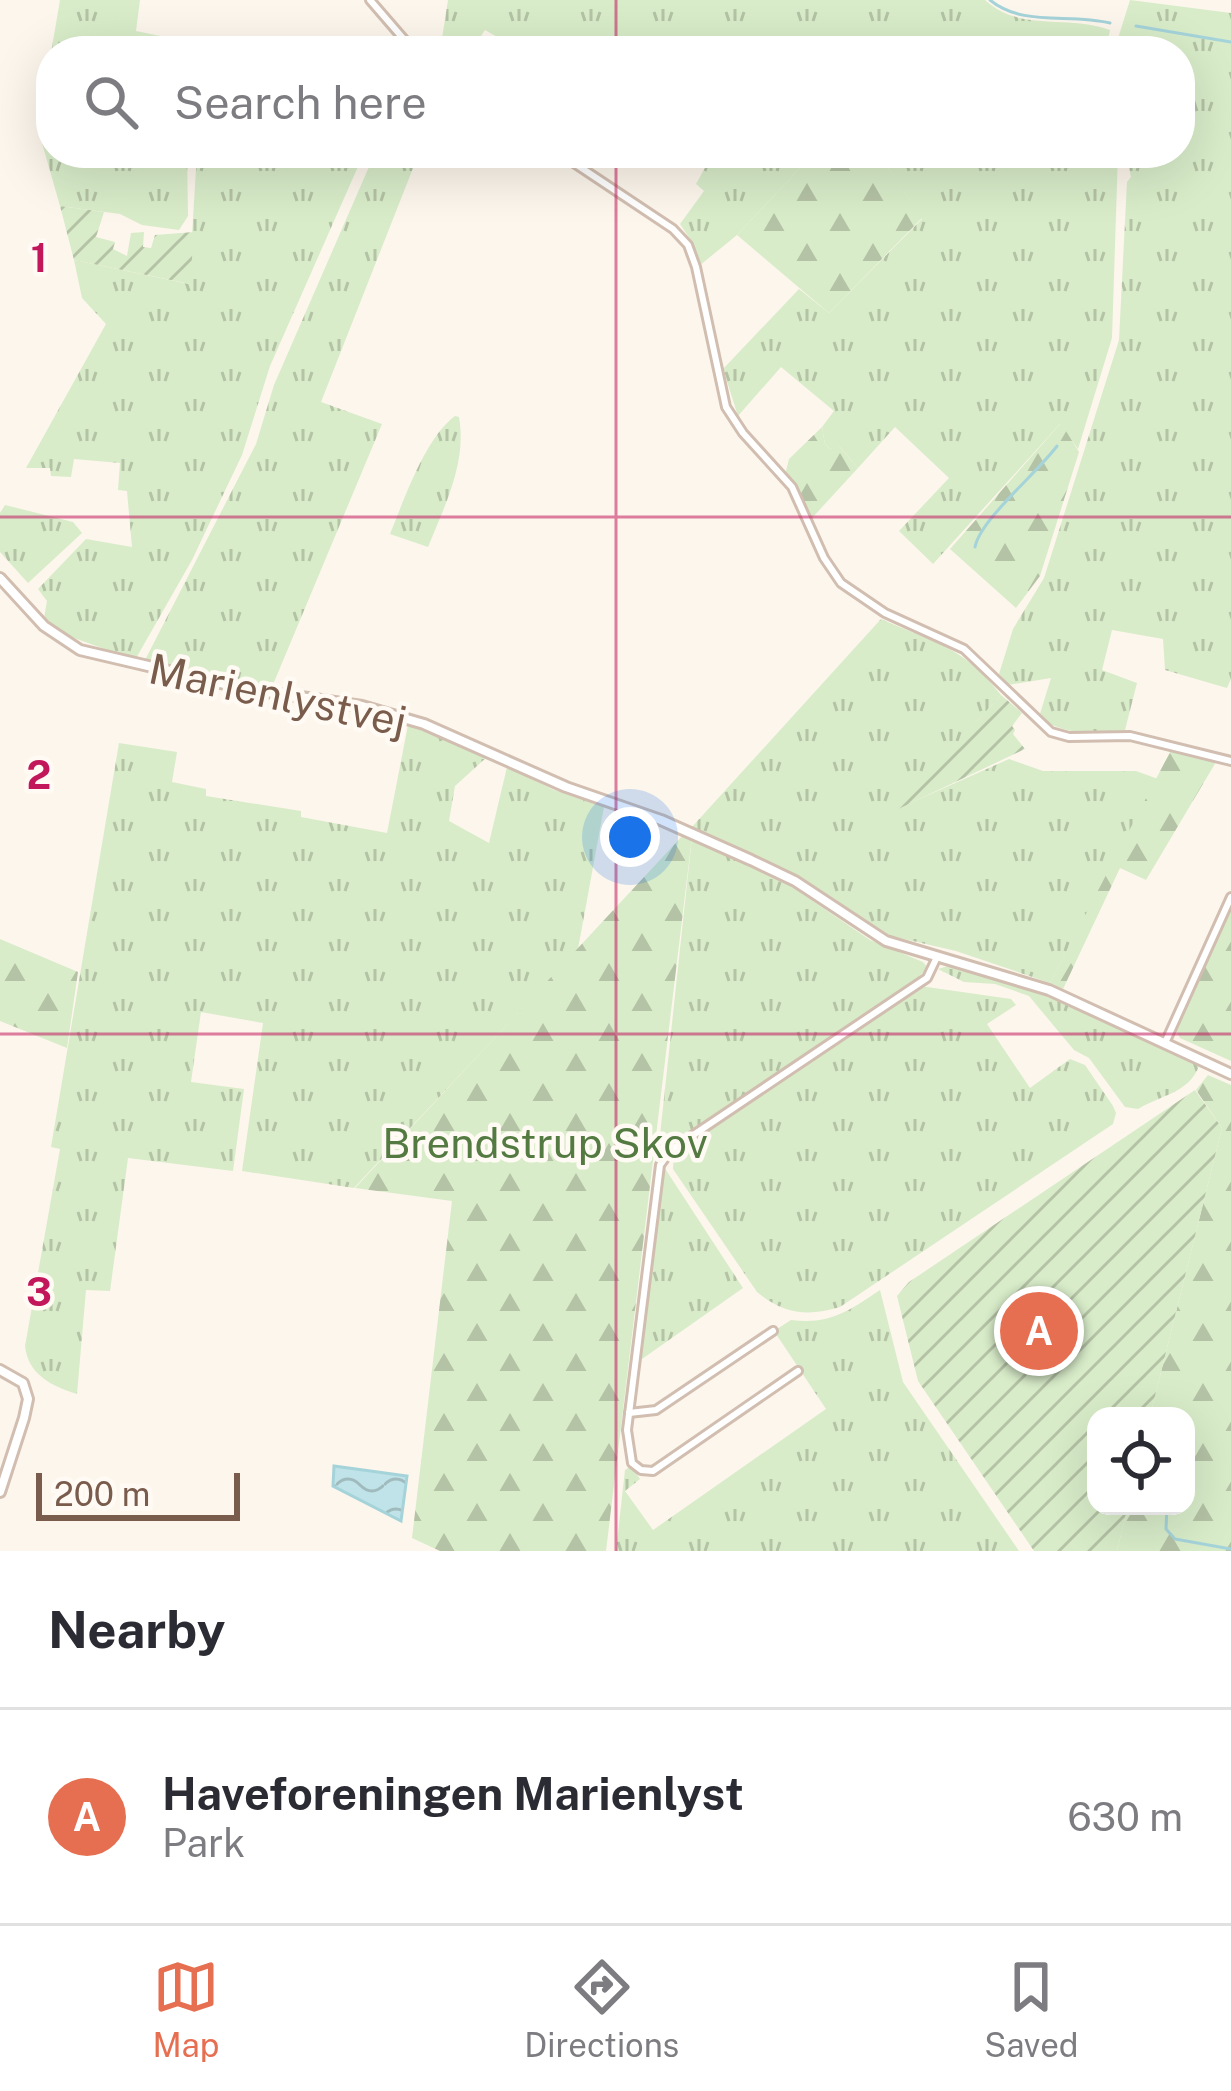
<!DOCTYPE html>
<html lang="en">
<head>
<meta charset="utf-8">
<style>
  :root { --surface:#fff; --page:#f2f2f3; --text:#2b2b33; --muted:#7c7c81; --line:#e1e1e2; --accent:#e76f51 }
  body { margin:0; font-family:"Public Sans",sans-serif; background:var(--page); color:var(--text) }
  .controls { position:absolute; right:36px; bottom:36px; display:grid; overflow:hidden; border-radius:24px; box-shadow:0 12px 48px #0002 }
  .controls button { width:108px; height:108px; display:grid; place-items:center; padding:0; border:0; border-bottom:3px solid var(--line); background:var(--surface); color:var(--text); font:60px sans-serif }
  .scale { position:absolute; left:36px; bottom:30px; width:204px; box-sizing:border-box; padding-left:12px; border:6px solid #7a5c4d; border-top:0; font-size:33px; line-height:42px; white-space:nowrap; color:#7a5c4d; -webkit-text-stroke:9px #fffaf3; paint-order:stroke }
  .you { position:absolute; left:630px; top:837px; width:42px; height:42px; margin:-30px; border:9px solid #fff; border-radius:50%; background:#1a73e8; box-shadow:0 0 0 18px #1a73e833 }
  .badge { display:grid; place-items:center; width:78px; height:78px; border-radius:50%; background:var(--accent); color:#fff; font-size:39px; font-weight:700 }
  .pin { position:absolute; translate:-50% -50%; border:6px solid #fff; box-shadow:0 3px 12px #0006 }
  .list { margin:0; padding:0; list-style:none }
  h2 { display:flex; justify-content:space-between; align-items:center; height:156px; margin:0; padding:0 48px; font-size:51px }
  h2 small { font-size:39px; font-weight:400; color:var(--muted) }
  .list li { display:grid; grid-template-columns:78px 1fr auto; gap:36px; align-items:center; box-sizing:border-box; height:216px; padding:0 48px; border-top:3px solid var(--line) }
  .list b { display:block; font-size:45px; white-space:nowrap }
  .list p { margin:0; font-size:39px; white-space:nowrap; color:var(--muted) }
  .list em { font-size:39px; font-style:normal; color:var(--muted) }
  .icon { flex:none; width:66px; height:66px; fill:none; stroke:currentColor; stroke-width:2; stroke-linecap:round; stroke-linejoin:round }
  .map { position:relative; flex:none; width:1231px; height:1551px; overflow:hidden }
  .search { position:absolute; background:var(--surface); box-shadow:0 12px 48px #0002; left:36px; right:36px; top:36px; height:132px; display:flex; align-items:center; gap:30px; box-sizing:border-box; padding:0 42px; border-radius:48px; color:var(--muted); font-size:45px }
  .sheet { height:372px; background:var(--surface) }
  nav { display:flex; justify-content:space-around; align-items:center; box-sizing:border-box; height:168px; border-top:3px solid var(--line); background:var(--surface); font-size:33px; color:var(--muted) }
  nav a { display:grid; justify-items:center; gap:6px }
  nav .on { color:var(--accent) }
  .map>svg:first-child { display:block }
</style>
</head>
<body>
<div class="map">
<svg width="1231" height="1551" viewBox="0 0 1231 1551">
  <defs>
    <pattern id="grass-tufts" width="24" height="20" patternUnits="userSpaceOnUse" patternTransform="scale(3)"><rect width="24" height="20" fill="#d8ecc9"/><path d="M3 7l-1-3M5 7V3M7 7l1-3M15 17l-1-3M17 17v-4M19 17l1-3" fill="none" stroke="#b4c2a5"/></pattern>
    <pattern id="forest-firs" width="22" height="20" patternUnits="userSpaceOnUse" patternTransform="scale(3)"><rect width="22" height="20" fill="#d8ecc9"/><path d="M5 1l3.5 6h-7zM16 11l3.5 6h-7z" fill="#b4c2a5"/></pattern>
    <pattern id="garden-furrows" width="10" height="10" patternUnits="userSpaceOnUse" patternTransform="scale(3)"><rect width="10" height="10" fill="#d8ecc9"/><path d="M-1 1l2-2M0 10L10 0M9 11l2-2" fill="none" stroke="#b4c2a5"/></pattern>
    <pattern id="water-waves" width="16" height="10" patternUnits="userSpaceOnUse" patternTransform="scale(3)"><rect width="16" height="10" fill="#bfe3e8"/><path d="M0 5q4-4 8 0t8 0" fill="none" stroke="#a0bbbe"/></pattern>
  </defs>
  <rect width="100%" height="100%" fill="#fdf6ec"/>
  <g fill="url(#grass-tufts)">
    <path d="M60 0H140L136 31 195 43V51H51V153H187L188 216 179 230 142 225 120 214 60 206 38 129Z"/>
    <path d="M448 0H985C1021 33 1067 14 1110 30L1106 51H515L516 48 485 30 471 51H440Z"/>
    <path d="M1130 0 1231 13V679L1227 688 1165 670 1163 639 1112 630 1102 670 1137 683 1125 730C1092 732 1066 737 1039 717L1051 678 1008 685 999 674 1013 629 1044 578 1119 340 1127 182 1131 177 1126 153H1180V51H1114Z"/>
    <path d="M197 153H364L270 366 242 455 192 560 135 660 63 634 44 618 47 601 38 589 86 539 132 547 127 491 118 490 120 463 74 459 71 477 51 476 50 468H26L106 324 82 298 74 260 189 284Z"/>
    <path d="M375 153H419L321 402 382 424 272 687 144 662 256 444 274 385Z"/>
    <path d="M713 153H814L737 235 699 266 692 242 680 224 704 191 696 184Z"/>
    <path d="M878 153H1118L1112 338 1078 449 1060 424 933 564 899 531 949 478 895 427 858 468 839 446 830 449 825 444 822 427 834 411 781 367 738 416 723 369 799 289 829 313 922 219Z"/>
    <path d="M455 416 459 417C467 463 445 505 428 547L390 534C404 500 425 438 455 416Z"/>
    <path d="M5 505 73 522 82 533 28 583 0 552V513Z"/>
    <path d="M881 619C935 643 963 646 1001 695L897 809 1009 759 1043 771H1136L1158 779 1050 983 956 951 891 936 803 879 691 828Z"/>
    <path d="M408 725 487 757 455 786 449 821 489 843 507 767 554 790 604 807 578 949 354 1188 242 1171 263 1023 201 1012 191 1082 244 1089 233 1171 128 1158 110 1291 86 1290 77 1394C51 1386 28 1374 25 1346L60 1149 51 1147 119 743 177 752 172 782 206 789V796L301 811V817L387 833Z"/>
    <path d="M692 837 779 878 870 940 923 962 928 968 913 982 658 1154Z"/>
    <path d="M948 966 1043 993 1190 1060 1199 1066C1189 1093 1161 1095 1138 1109L1125 1107 1089 1058 1074 1050 1029 996 995 984 964 982 938 969Z"/>
    <path d="M920 986 1011 999 1016 1005 987 1024 1030 1088 1070 1059 1085 1065 1113 1106 1116 1113 1113 1124 840 1307C808 1317 783 1314 757 1292L673 1169 674 1153Z"/>
    <path d="M664 1167 743 1288 642 1359 639 1356Z"/>
    <path d="M880 1290 903 1382 1019 1551H616L625 1470 631 1466 640 1479 625 1491 653 1530 826 1409 774 1331 791 1320C829 1325 849 1311 880 1290Z"/>
  </g>
  <g fill="url(#forest-firs)">
    <path d="M814 153H878L922 218 829 313 737 235Z"/>
    <path d="M1061 423 1079 452 1040 576 1016 608 950 549Z"/>
    <path d="M822 427 825 444 830 449 838 445 858 468 812 518 785 475 789 459Z"/>
    <path d="M1171 750 1216 762 1146 880 1120 868 1063 989 1050 983Z"/>
    <path d="M684 834 692 837 606 1551H440L412 1538 452 1201 355 1188Z"/>
    <path d="M1231 906V1061L1180 1038 1176 1031Z"/>
    <path d="M0 939 78 972 67 1048 0 1021Z"/>
    <path d="M1208 1075 1231 1085V1551H1117L1128 1506H1186V1416H1150L1222 1128 1196 1090Z"/>
  </g>
  <g fill="url(#garden-furrows)">
    <path d="M60 206 104 212 96 237 115 242 113 249 127 256 131 233 144 232 143 247 151 248 155 235 194 232 190 284 74 260Z"/>
    <path d="M1001 695 1022 713 1012 726 1015 730 1013 734 1025 749 894 811Z"/>
    <path d="M1195 1090 1222 1128 1150 1416H1096V1506H1128L1117 1551H1034L918 1381 897 1296 909 1282Z"/>
  </g>
  <path fill="url(#water-waves)" stroke="#a5d3da" stroke-width="3" d="M334 1466 407 1476 401 1521 333 1486Z"/>
  <g fill="none" stroke-linecap="round" stroke-linejoin="round">
    <g stroke="#a5d3da" stroke-width="3">
      <path d="M990 0C1023 27 1068 13 1110 23"/>
      <path d="M1136 26 1231 42"/>
      <path d="M975 547C980 520 1038 472 1057 446"/>
      <path d="M1167 1506 1166 1529 1175 1539 1231 1549"/>
    </g>
    <g stroke="#d1beb0" stroke-width="12">
      <g id="minor">
        <path d="M370 0 414 51"/>
        <path d="M559 153 673 229 688 245 696 267 726 407 743 433 792 487 824 558 841 583 885 613 964 649 1051 732 1069 737 1130 736 1231 761"/>
        <path d="M1165 1043 1231 897"/>
        <path d="M798 1371 653 1471 641 1470 632 1463 627 1430 660 1165 671 1150 918 984 927 978 937 957"/>
        <path d="M629 1413 656 1410 773 1331"/>
      </g>
    </g>
    <g stroke="#d1beb0" stroke-width="14">
      <g id="tertiary">
        <path d="M0 578 44 626 80 650 246 689 362 706 424 724 566 787 661 820 751 860 795 881 886 941 1049 990 1231 1074"/>
        <path d="M0 1370 23 1383 28 1399 24 1418 0 1492"/>
      </g>
    </g>
    <use href="#minor" stroke="#fff" stroke-width="6"/>
    <use href="#tertiary" stroke="#fff" stroke-width="8"/>
  </g>
  <path fill="none" stroke="#c2185b" stroke-width="3" stroke-opacity="0.55" d="M616 0V51M616 153V1551M0 517H1231M0 1034H1231"/>
  <g text-anchor="middle" stroke-width="9" stroke-linejoin="round" paint-order="stroke">
    <g font-size="42" fill="#7a5c4d" stroke="#fffaf3">
      <text transform="translate(278 695) rotate(12)" y="15">Marienlystvej</text>
    </g>
    <g font-size="42" fill="#537a41" stroke="#fffaf3">
      <text x="545" y="1158">Brendstrup Skov</text>
    </g>
  </g>
  <g font-size="39" text-anchor="middle" font-weight="bold" fill="#c2185b" stroke="#fffaf3" stroke-width="9" stroke-linejoin="round" paint-order="stroke">
    <text x="39" y="272">1</text>
    <text x="39" y="789">2</text>
    <text x="39" y="1306">3</text>
  </g>
</svg>
<div class="controls">
<button><svg class="icon" aria-label="locate" viewBox="0 0 24 24"><circle cx="12" cy="12" r="6"/><path d="M12 2v4M12 18v4M2 12h4M18 12h4"/></svg></button>
</div>
<div class="scale">200 m</div>
<div class="you"></div>
<div class="pin badge" style="left:1039px;top:1331px">A</div>
<div class="search"><svg class="icon" aria-label="search" viewBox="0 0 24 24"><circle cx="10" cy="10" r="6"/><path d="M15 15l6 6"/></svg>Search here</div>
</div>
<section class="sheet">
<h2>Nearby<small></small></h2>
<ul class="list">
<li><span class="badge">A</span><div><b>Haveforeningen Marienlyst</b><p>Park</p></div><em>630 m</em></li>
</ul>
</section>
<nav>
<a class="on"><svg class="icon" aria-label="map" viewBox="0 0 24 24"><path d="M3 6l6-2 6 2 6-2v14l-6 2-6-2-6 2zM9 4v14M15 6v14"/></svg>Map</a>
<a><svg class="icon" aria-label="directions" viewBox="0 0 24 24"><path d="M12 3l9 9-9 9-9-9zM9 14v-3h6M13 9l2 2-2 2"/></svg>Directions</a>
<a><svg class="icon" aria-label="saved" viewBox="0 0 24 24"><path d="M7 4h10v16l-5-4-5 4z"/></svg>Saved</a>
</nav>
</body>
</html>
